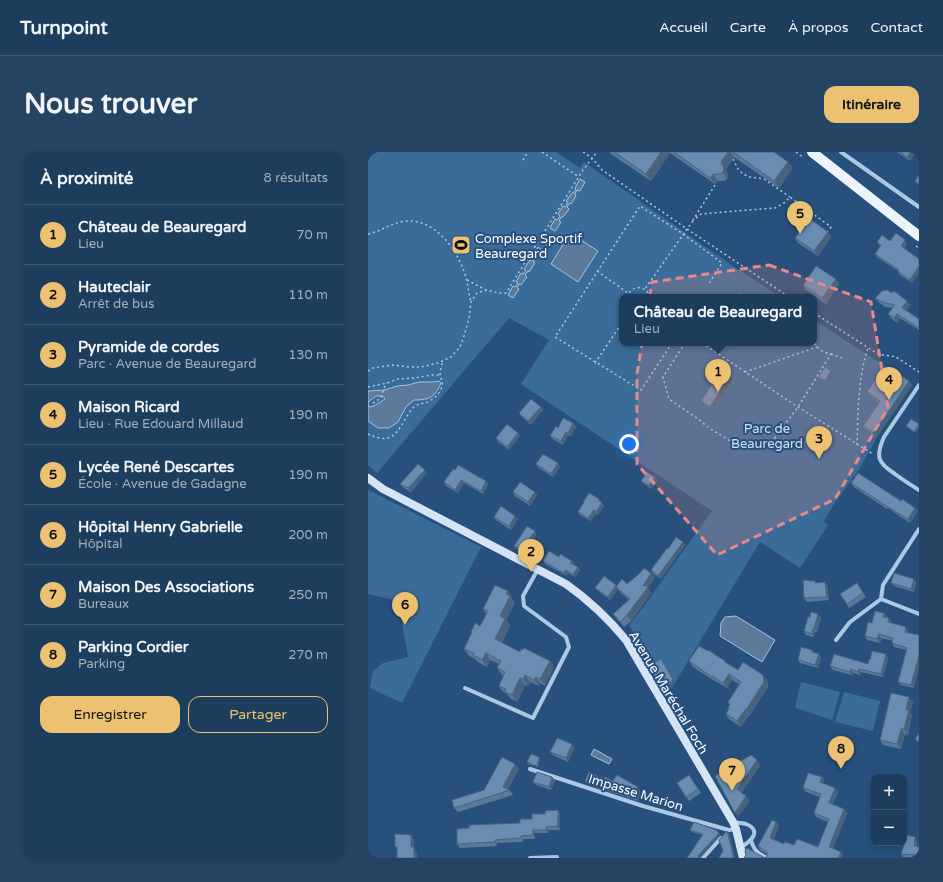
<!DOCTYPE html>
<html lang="fr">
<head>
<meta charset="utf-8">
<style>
  :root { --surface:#1d3d5d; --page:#254463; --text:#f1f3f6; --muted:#a0aebc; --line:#3b5672; --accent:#ecc172 }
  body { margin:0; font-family:"Varela Round",sans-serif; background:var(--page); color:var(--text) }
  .controls { position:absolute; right:12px; bottom:12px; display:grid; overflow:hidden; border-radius:8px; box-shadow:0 2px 6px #0003 }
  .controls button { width:36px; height:36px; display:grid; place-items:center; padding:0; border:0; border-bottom:1px solid var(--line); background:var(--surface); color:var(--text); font:20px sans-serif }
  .you { position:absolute; left:261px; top:292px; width:14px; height:14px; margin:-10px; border:3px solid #fff; border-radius:50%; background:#1a73e8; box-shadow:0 0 0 6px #1a73e833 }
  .badge { display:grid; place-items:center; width:26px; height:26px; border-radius:50%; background:var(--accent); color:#111; font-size:13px; font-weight:700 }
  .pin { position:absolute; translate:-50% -33px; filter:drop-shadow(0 1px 2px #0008) }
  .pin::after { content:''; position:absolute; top:21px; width:14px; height:12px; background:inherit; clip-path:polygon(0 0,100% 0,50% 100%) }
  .popup { position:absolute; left:251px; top:142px; width:198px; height:52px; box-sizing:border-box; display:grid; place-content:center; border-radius:8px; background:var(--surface); filter:drop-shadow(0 1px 3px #0005); font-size:13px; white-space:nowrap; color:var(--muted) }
  .popup b { font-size:15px; color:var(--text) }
  .popup::after { content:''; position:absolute; left:50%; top:100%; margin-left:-8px; border:8px solid transparent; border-top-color:var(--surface) }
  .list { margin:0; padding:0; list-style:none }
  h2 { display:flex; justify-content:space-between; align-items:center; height:52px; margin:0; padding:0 16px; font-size:17px }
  h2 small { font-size:13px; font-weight:400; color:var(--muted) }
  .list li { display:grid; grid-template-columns:26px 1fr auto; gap:12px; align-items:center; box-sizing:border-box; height:60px; padding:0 16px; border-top:1px solid var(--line) }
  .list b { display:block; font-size:15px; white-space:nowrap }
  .list p { margin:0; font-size:13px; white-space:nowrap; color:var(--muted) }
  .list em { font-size:13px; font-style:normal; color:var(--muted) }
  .actions { display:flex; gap:8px; padding:12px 16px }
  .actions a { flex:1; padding:9px 0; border:1px solid var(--accent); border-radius:12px; text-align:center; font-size:14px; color:var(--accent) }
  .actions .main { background:var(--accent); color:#111 }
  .map { position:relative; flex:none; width:551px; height:706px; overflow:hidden; border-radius:12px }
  header { display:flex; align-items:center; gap:24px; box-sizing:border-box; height:56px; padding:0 20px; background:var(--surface); border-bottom:1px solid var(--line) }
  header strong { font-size:19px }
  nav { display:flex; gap:22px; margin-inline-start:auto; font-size:14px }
  .intro { display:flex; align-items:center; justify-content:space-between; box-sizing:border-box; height:96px; padding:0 24px }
  h1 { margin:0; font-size:28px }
  .button { padding:10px 18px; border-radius:12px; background:var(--accent); color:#111; font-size:14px; font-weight:700 }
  main { display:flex; gap:24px; padding:0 24px }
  aside { flex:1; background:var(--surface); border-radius:12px; box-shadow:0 2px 6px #0003 }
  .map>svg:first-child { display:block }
</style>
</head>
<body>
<header>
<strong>Turnpoint</strong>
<nav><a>Accueil</a><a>Carte</a><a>À propos</a><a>Contact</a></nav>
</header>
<div class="intro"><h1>Nous trouver</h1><a class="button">Itinéraire</a></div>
<main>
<aside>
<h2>À proximité<small>8 résultats</small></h2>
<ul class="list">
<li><span class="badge">1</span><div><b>Château de Beauregard</b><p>Lieu</p></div><em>70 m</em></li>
<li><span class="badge">2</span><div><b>Hauteclair</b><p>Arrêt de bus</p></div><em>110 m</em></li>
<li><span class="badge">3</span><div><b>Pyramide de cordes</b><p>Parc · Avenue de Beauregard</p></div><em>130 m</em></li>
<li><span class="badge">4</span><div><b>Maison Ricard</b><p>Lieu · Rue Edouard Millaud</p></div><em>190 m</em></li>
<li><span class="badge">5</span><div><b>Lycée René Descartes</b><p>École · Avenue de Gadagne</p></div><em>190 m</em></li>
<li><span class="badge">6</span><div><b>Hôpital Henry Gabrielle</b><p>Hôpital</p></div><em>200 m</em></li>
<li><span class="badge">7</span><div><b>Maison Des Associations</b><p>Bureaux</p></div><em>250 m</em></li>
<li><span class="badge">8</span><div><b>Parking Cordier</b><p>Parking</p></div><em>270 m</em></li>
</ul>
<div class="actions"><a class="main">Enregistrer</a><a>Partager</a></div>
</aside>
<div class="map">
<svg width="551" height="706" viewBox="0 0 551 706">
  <rect width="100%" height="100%" fill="#27517c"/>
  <g fill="#3b6c99">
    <path d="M0 0H188L212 16 216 10 362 112 412 145H254V191H446V168L523 218 509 285 492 316 468 349 456 369 453 367 460 373 432 416 392 390 299 544 288 514 261 473 273 458 344 359 153 232 181 188 141 166 9 321 0 313Z"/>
    <path d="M0 338 113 395 34 551 2 536 5 519 15 511 40 505 30 449 0 442Z"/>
    <path d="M433 530 472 540 464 568 427 556Z"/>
    <path d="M476 540 512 549 505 579 467 570Z"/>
  </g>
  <g fill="#5c7a99" stroke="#a0c4e4" fill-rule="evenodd">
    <path d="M212 27 217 30 212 39 209 38 207 42 208 44 203 52 202 51 199 55 201 57 195 65H193L191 69 193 70 187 79 182 76 187 67 189 68 192 64 190 62 195 54 197 55 200 50 198 49 204 41H205L208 37 207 36Z"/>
    <path d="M178 81 187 86 182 95 173 89Z"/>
    <path d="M202 81 230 99 210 130 183 112Z"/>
    <path d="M170 95 174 98 169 106H168L165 110 167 111 161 120 160 119 157 123 159 125 153 133 151 132 149 136 151 137 145 146 140 143 145 134 147 135 150 131 148 130 153 121 155 122 158 118 156 117 162 108 164 109 166 105 165 103Z"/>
    <path d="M71 229 73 231C67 245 62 248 46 248L38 255 30 270 21 276H10L0 269V239L17 238 29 234 40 233 51 230H65ZM8 244H13L16 245 17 247 6 254 2 255 0 253V250Z"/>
    <path d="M368 464 407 488 394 510 352 484 353 471 357 465Z"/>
    <path d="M226 597 244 607 241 612 223 603Z"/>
  </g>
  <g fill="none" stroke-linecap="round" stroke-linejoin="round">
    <g stroke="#acc9e4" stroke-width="1.5" stroke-dasharray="2 3" stroke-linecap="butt">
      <path d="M174 0 211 25"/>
      <path d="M215 0 224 6 234 18 319 77 277 137"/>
      <path d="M428 0 436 6"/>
      <path d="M365 7 370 17 375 22 382 25 396 27 422 45"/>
      <path d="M155 8 160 0"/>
      <path d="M347 33 325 68 333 62 368 59 407 56 416 51 422 45 463 75 459 80"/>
      <path d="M325 69 319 77 421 145"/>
      <path d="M0 82C14 79 23 71 38 69 70 67 92 102 99 129 100 136 101 143 103 150"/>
      <path d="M548 94 551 96"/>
      <path d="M229 119 260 141"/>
      <path d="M99 128 118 138"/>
      <path d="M372 142 381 145"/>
      <path d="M259 145C263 133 278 132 282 145"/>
      <path d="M446 161 510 202 528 205 551 220"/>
      <path d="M304 191 273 238 187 185 272 54 315 82 354 111 340 133"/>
      <path d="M317 191 295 225 301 247 330 267 341 276 364 290 384 293 403 291 430 255 463 202C455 200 450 198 446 190"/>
      <path d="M334 191 430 255 505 302"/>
      <path d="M463 202 474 206"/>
      <path d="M227 211 254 171"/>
      <path d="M0 219 5 216 25 213 41 215H53L70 211 83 205 92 195 96 184 101 166 103 150 109 141 119 138 131 141H138L215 18 229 0"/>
      <path d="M377 220 449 195"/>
      <path d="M0 235 19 231 30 227 46 226 64 223H72"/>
      <path d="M5 251 13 246 16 236 19 231"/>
      <path d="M0 282C4 284 7 285 12 286 31 290 35 265 46 255 51 251 54 252 60 250 66 247 71 242 73 237 76 230 73 229 72 222 72 218 74 214 74 210"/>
      <path d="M489 293C490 263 490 224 500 196"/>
    </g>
    <g stroke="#acc9e4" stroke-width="4">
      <path d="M473 0 551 55"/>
      <path d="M551 233 516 285C507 305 510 311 527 322 535 328 543 333 551 338"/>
      <path d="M551 377 515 433 513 447 551 462"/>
      <path d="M468 488 482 470 513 447"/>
      <path d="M97 536 165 566 201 495 198 485 156 454 155 444 170 417"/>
      <path d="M162 617 275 654 361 678 368 677"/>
      <path d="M366 670C370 671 375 671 378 672 395 679 382 690 373 695"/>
      <path d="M383 688C386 699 390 701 399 706"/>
      <path d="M162 706 189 705"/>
      <path d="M335 706 353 686"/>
    </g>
    <path stroke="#d5e4f4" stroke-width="8" d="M0 326 15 337 198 432C222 449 239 465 258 488L365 670 368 677 375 706"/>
    <path stroke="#ecf3fc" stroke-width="10" d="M444 0 551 84"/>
  </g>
  <g fill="#597998">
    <path d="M242 0H406L420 10 425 16 411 36 366 5 358 17 360 23 359 27 356 29H350L347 32 302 1 283 29 243 2Z"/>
    <path d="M529 0H547L542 9Z"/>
    <path d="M460 80 463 85 450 104 430 91 427 86Z"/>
    <path d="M522 89 539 92 536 96 551 107V121L544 131 532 123 530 119 509 105 507 102 512 94 509 90Z"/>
    <path d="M471 132 458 152 438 138 435 133Z"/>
    <path d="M507 146 539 149 542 153 538 158 551 167V178L532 166 529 171 523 166 520 162 525 156 517 155 510 150Z"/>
    <path d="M362 224 365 228 345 258 336 252 333 249Z"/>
    <path d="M514 225 541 229 544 233 509 285 498 278 495 274 511 250 501 243 499 240Z"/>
    <path d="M173 255 175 258 163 273 153 264 151 261Z"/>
    <path d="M205 271 208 275 203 284 200 283 195 293 185 287 182 284 190 276Z"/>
    <path d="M150 281 152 284 141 298 130 290 128 286Z"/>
    <path d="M168 312 192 315 185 325 171 316Z"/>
    <path d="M87 318 118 329 120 332 115 342 96 331 90 341 78 334 76 330Z"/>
    <path d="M59 321 43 340 34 335 32 332Z"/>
    <path d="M287 325 289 329 283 337 276 332 273 329Z"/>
    <path d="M483 331 533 349 550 359 542 371 520 356 519 357 486 335Z"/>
    <path d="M145 340 169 343 162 354 147 344Z"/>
    <path d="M231 347 236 354 230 363 228 362 223 369 212 363 210 360 216 351 215 350Z"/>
    <path d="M126 365 150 367 143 378 128 368Z"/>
    <path d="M169 382 156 401 148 397 146 394Z"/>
    <path d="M317 393 293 427 285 422 283 418 300 397Z"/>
    <path d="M191 405 204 409 207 412 206 413 210 415 212 418 207 425 200 421 199 424 177 412 175 409Z"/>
    <path d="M283 421 287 426 280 436 283 441 263 469 256 475 245 462 261 448 252 440 250 437 242 448 230 439 227 436 248 433 249 434 259 432Z"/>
    <path d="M447 429 449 431 459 433 461 448 439 450 436 446Z"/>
    <path d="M548 430 546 440 526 434 523 431Z"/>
    <path d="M489 431 498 445 481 456 472 442Z"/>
    <path d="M144 446V447L147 451 138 468 142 473 134 491 152 500 182 509 186 515 177 534 172 531 171 534 162 530 160 534 157 533 149 550 142 546 139 542 135 540 131 534 136 524 134 523 129 516 131 512 122 508 119 515 110 510 107 507 101 504 96 497 104 481 103 480 112 474 118 462 115 457Z"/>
    <path d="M516 461 519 465 518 466H521L523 470V471L538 475 540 479V480L546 536 533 533 530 530 538 498 526 495 524 491 525 489 513 486 512 491 499 488 497 484 504 471Z"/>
    <path d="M450 462 453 466 449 480H447L446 485 438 483 436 479 442 465Z"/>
    <path d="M444 498 446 501 453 505 450 516 432 511 430 508Z"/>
    <path d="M520 506 515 525 493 520 492 523 485 521 484 523 465 518 462 514 500 512 502 508Z"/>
    <path d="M321 509 360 512 370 518 399 528 400 535 382 563H381L373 575 361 567 358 562 361 557 360 556 361 553 360 550 371 532 364 528 359 536 348 529V530L325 515Z"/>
    <path d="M541 545 545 550 542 560 544 563 540 583 537 582 533 597 515 593 512 588Z"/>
    <path d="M204 592 206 596 200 610 185 603 182 600Z"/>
    <path d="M171 605 172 607 170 615 160 612 159 610Z"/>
    <path d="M151 617 140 637 142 638 145 643 90 660 86 656Z"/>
    <path d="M440 621 454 625 456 628 455 631 467 636 470 640 465 652 476 657 479 661 465 696 473 700 475 703 474 706H376L378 703 377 699 379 696 395 705 397 706 399 704V702L392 698 390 694 404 668 408 670 411 674 405 687 416 692 417 690 426 693 429 687 450 695 460 670 448 665 446 661 452 645 438 640 435 636Z"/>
    <path d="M321 623 333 641 321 649 309 631Z"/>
    <path d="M184 625 187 629 183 638 168 633 165 630Z"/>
    <path d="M236 627 272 638 271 639 274 643 270 649 219 632 217 629Z"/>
    <path d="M190 658 192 662V678H180V681H167V687H155V690L129 691V694L92 696 89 692 101 676 152 671 164 667 177 662Z"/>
    <path d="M322 678 352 683 332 706H319L334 683 324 680Z"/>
    <path d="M549 688V694L551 695V706L535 705 533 702Z"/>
  </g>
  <g fill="#49637c">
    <path d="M293 0H302V1L283 29 278 22Z"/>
    <path d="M360 0H363L366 5 358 17 360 23 359 27 355 20 353 10Z"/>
    <path d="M542 0H547L542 9 539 5Z"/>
    <path d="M420 10 425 16 411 36 406 29Z"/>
    <path d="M345 22 350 29 347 32 342 26Z"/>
    <path d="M460 80 463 85 450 104 446 99Z"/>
    <path d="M537 88 539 92 535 98 533 94Z"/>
    <path d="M551 114V121L544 131 542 128Z"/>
    <path d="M468 127 471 132 458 152 454 146Z"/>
    <path d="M539 149 542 153 537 160 534 156Z"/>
    <path d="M529 162 532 166 529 171 526 166Z"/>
    <path d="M463 219 465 221 458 231 457 229Z"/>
    <path d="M362 224 365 228 345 258 342 255Z"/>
    <path d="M541 229 544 233 509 285 506 281Z"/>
    <path d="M173 255 175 258 163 273 160 269Z"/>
    <path d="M205 271 208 275 203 284 200 281Z"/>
    <path d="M551 272V276L547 281 546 280Z"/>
    <path d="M198 280 200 283 195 293 193 289Z"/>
    <path d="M150 281 152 284 141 298 139 295Z"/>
    <path d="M190 311 192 315 185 325 183 322Z"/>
    <path d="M57 318 59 321 43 340 40 336Z"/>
    <path d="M287 325 289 329 283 337 281 334Z"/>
    <path d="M93 328 96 331 90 341 87 338Z"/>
    <path d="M118 329 120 332 115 342 113 339Z"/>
    <path d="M167 340 169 343 162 354 160 350Z"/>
    <path d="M231 347 236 354 230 363 228 360Z"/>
    <path d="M547 356 550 359 542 371 540 367Z"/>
    <path d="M226 358 228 362 223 369 220 366Z"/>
    <path d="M147 364 150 367 143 378 141 374Z"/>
    <path d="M167 379 169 382 156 401 154 398Z"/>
    <path d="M315 390 317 393 293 427 290 424Z"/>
    <path d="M204 409 207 412 205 414 202 411Z"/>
    <path d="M210 415 212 418 207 425 205 422Z"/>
    <path d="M198 418 200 421 199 424 196 421Z"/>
    <path d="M283 421 287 426 280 436 283 441 263 469 259 463 275 434Z"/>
    <path d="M546 427 548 430 546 440 543 437Z"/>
    <path d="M457 430 459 433 461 448 459 445Z"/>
    <path d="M248 433 251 436 248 435 250 437 242 448 240 445Z"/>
    <path d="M140 439 147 451 138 468 142 473 132 494 127 487 132 464 138 442Z"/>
    <path d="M516 461 519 465 518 468 515 465Z"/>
    <path d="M450 462 453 466 449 480 446 477Z"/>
    <path d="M521 466 523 470 522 474 520 470Z"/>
    <path d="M538 475 540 479 539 483 537 480Z"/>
    <path d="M445 476 447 480 446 485 444 482Z"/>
    <path d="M511 482 513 486 512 491 509 487Z"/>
    <path d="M118 501 122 508 119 515 114 508Z"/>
    <path d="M451 502 453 505 450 516 447 513Z"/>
    <path d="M518 502 520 506 515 525 513 522Z"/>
    <path d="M551 503V515L546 536 543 533Z"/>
    <path d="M182 509 186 515 177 534 172 527Z"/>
    <path d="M295 510 307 530 299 544 297 541Z"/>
    <path d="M483 517 485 521 484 523 482 520Z"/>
    <path d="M491 517 493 520 492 523 490 520Z"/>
    <path d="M361 522 364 528 359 536 355 531Z"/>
    <path d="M157 523 162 530 160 534 155 527Z"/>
    <path d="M395 523 399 528 400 535 382 563 378 558Z"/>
    <path d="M168 525 172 531 171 534 166 528Z"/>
    <path d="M152 526 157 533 149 550 144 543Z"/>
    <path d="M541 545 545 550 542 560 544 563 540 583 536 577 538 558Z"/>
    <path d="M377 558 381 563 373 575 369 569Z"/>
    <path d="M533 577 537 582 533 597 529 592Z"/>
    <path d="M204 592 206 596 200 610 198 606Z"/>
    <path d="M171 605 172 607 170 615 169 614Z"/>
    <path d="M389 608 393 613 373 642 369 637Z"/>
    <path d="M147 612 151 617 138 639 135 635Z"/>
    <path d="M184 625 187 629 183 638 181 635Z"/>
    <path d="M454 625 456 628 454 634 452 630Z"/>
    <path d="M270 635 272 638 270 641 268 638Z"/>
    <path d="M467 636 470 640 464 655 461 651Z"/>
    <path d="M271 639 274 643 270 649 268 646Z"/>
    <path d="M378 644 382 649 370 665 367 661Z"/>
    <path d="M476 657 479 661 464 698 461 695Z"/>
    <path d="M190 658 192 662V678L190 674Z"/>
    <path d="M408 670 411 674 405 690 402 686Z"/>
    <path d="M178 675 180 678V681L178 678Z"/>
    <path d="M165 678 167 681V687L165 683Z"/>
    <path d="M359 679 362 683 367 706H366Z"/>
    <path d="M351 681 352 683 332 706H331L330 704Z"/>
    <path d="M43 683 46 687V696L49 700V706H46L43 695Z"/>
    <path d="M547 685 549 688 548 698 546 694Z"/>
    <path d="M127 688 129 691V694L127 690Z"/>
    <path d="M473 700 475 703 474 706H470Z"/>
  </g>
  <g fill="#688db1" stroke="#49637c">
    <path d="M246 0H293L278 22Z"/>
    <path d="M306 0H360L353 10 356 16 355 20 351 22H345L342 26Z"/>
    <path d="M365 0H406L420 10 406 29Z"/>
    <path d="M532 0H542L539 5Z"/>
    <path d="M551 23V32L547 29Z"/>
    <path d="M441 66 460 80 446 99 427 86Z"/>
    <path d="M528 81 537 88 533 94 551 107V114L542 128 530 120 531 118 507 102 513 93 509 90 514 83 522 89Z"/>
    <path d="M448 114 468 127 454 146 435 133Z"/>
    <path d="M519 138 524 141 526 139 539 149 534 156 551 167V176L529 162 526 166 520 162 527 153 514 150 507 146 514 139Z"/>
    <path d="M457 215 463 219 457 229 450 225Z"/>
    <path d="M520 215 541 229 506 281 495 274 512 249 499 240 510 223 514 225Z"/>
    <path d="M353 218 362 224 342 255 333 249Z"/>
    <path d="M163 247 173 255 160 269 151 261Z"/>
    <path d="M195 266 205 271 200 281 198 280 193 289 182 284 188 274 190 276Z"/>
    <path d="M543 267 551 272 546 280 538 274Z"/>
    <path d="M139 272 150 281 139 295 128 286Z"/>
    <path d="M175 302 190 311 183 322 168 312Z"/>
    <path d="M50 312 57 318 40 336 32 332Z"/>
    <path d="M90 313 118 329 113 339 93 328 87 338 76 330 85 317 87 318Z"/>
    <path d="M279 320 287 325 281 334 273 329Z"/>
    <path d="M490 321 533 349 534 347 547 356 540 367 517 353 483 331Z"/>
    <path d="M152 330 167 340 160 350 145 340Z"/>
    <path d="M221 341 231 347V349L234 351 228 360 226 358 220 366 210 360 216 350H215Z"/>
    <path d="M133 354 147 364 141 374 126 365Z"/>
    <path d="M159 374 167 379 154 398 146 394Z"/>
    <path d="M308 385 315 390 290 424 283 418 299 396 300 397Z"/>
    <path d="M181 399 191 405 192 402 204 409 202 411 210 415 205 422 198 418 196 421 175 409Z"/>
    <path d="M276 416 283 421 275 434H276L277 433 280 435 259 463 252 470 245 462 262 447 248 435 254 427 259 432 271 422Z"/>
    <path d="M526 421 546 427 543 437 523 431Z"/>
    <path d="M236 424 248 433 240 445 227 436Z"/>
    <path d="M435 428 447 429V431L457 430 459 445 436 446Z"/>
    <path d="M489 431 495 441 479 452 472 442Z"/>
    <path d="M127 433 140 439 138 442 142 444 132 464 137 467 127 487 152 500 153 497 155 498 156 496 182 509 172 527 168 525 166 528 157 523 155 527 152 526 144 543 137 540 138 537 131 534 137 520 129 516 133 509 118 501 114 508 105 503 106 501 96 497 104 480H103L107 471 112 474 120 459 115 457Z"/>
    <path d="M507 459 516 461 515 465 521 466 520 470 538 475 537 480 551 483V503L543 533 530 530 539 496 524 491 525 486 511 482 509 487 497 484 500 470 504 471Z"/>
    <path d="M443 460 450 462 446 477 445 476 444 482 436 479 440 465H442Z"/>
    <path d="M331 494 340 499V498L357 509V510L370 518 375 510 395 523 396 530 378 558H377L369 569 358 562 361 556H360L362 552 360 550 373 530 361 522 355 531 345 524 344 525 321 509Z"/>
    <path d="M433 495 444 498V500L451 502 447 513 430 508Z"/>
    <path d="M504 499 518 502 513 522 491 517 490 520 483 517 482 520 462 514 466 502 500 512 501 507 502 508Z"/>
    <path d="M293 507 305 527 297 541 280 514Z"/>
    <path d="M523 541 541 545 538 558H541L536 577H533L529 592 512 588Z"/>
    <path d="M551 581V590L547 587Z"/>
    <path d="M189 586 204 592 198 606 182 600Z"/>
    <path d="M163 602 171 605 169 614 159 610Z"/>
    <path d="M383 603 389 608 369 637 378 644 367 661 347 624Z"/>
    <path d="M134 605 147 612 135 635 142 638 86 656 84 648 116 638Z"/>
    <path d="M169 620 184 625 181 635 165 630Z"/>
    <path d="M221 620 236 627 237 625 245 629 249 623 270 635 268 638 271 639 268 646 217 629Z"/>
    <path d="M440 621 454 625 452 630 467 636 461 651 476 657 461 695 473 700 470 706H376L378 703 377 699 379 696 395 705 397 706 399 704V700L390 694 404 668 408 670 402 686 416 692 417 690 426 693 429 687 450 695 461 667 446 661 453 642 435 636Z"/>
    <path d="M321 623 330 637 318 645 309 631Z"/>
    <path d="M190 658V674L178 675V678H165V683L153 684V686L127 688V690L89 692V677L101 676V673L152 671V667H164V662H177V659Z"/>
    <path d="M326 670 348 678 351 681 330 704 331 706H319L335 682 322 678Z"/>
    <path d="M359 679 366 706H351L355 699 351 688Z"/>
    <path d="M27 682 43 683V695H46V706H29V695H27Z"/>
    <path d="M539 683 547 685 546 694 551 695V703L533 702Z"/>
  </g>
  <path fill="#e88989" fill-opacity="0.2" stroke="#e88989" stroke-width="3" stroke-dasharray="8 5" stroke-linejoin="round" d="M401 113 503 150 520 256 467 347 349 403 269 312V222L284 130Z"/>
  <defs>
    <g id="stadium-square" transform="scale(1)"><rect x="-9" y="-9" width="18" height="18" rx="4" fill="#ecc172" stroke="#27517c"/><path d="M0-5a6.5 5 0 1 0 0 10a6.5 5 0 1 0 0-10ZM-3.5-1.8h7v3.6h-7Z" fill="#111"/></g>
  </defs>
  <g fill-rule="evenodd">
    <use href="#stadium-square" x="93" y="93"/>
  </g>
  <g text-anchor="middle" stroke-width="4" stroke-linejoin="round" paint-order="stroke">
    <g font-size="13" fill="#fff" stroke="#27517c" text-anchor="start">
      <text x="107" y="91">Complexe Sportif<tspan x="107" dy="15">Beauregard</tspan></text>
    </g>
    <g font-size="13" fill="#cee1f4" stroke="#27517c">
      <text x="399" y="281">Parc de<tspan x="399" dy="15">Beauregard</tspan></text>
    </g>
    <g font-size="13" fill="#fff" stroke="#27517c">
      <text transform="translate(301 540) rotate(59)" y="5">Avenue Maréchal Foch</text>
      <text transform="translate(268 640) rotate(17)" y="5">Impasse Marion</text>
    </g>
  </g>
</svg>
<div class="controls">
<button>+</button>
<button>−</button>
</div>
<div class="you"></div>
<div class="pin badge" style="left:350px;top:240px">1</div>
<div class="popup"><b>Château de Beauregard</b>Lieu</div>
<div class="pin badge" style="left:163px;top:420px">2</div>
<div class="pin badge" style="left:451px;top:307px">3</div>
<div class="pin badge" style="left:521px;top:248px">4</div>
<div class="pin badge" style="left:432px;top:82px">5</div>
<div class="pin badge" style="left:37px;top:473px">6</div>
<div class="pin badge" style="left:364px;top:639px">7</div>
<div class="pin badge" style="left:473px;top:617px">8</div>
</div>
</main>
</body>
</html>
